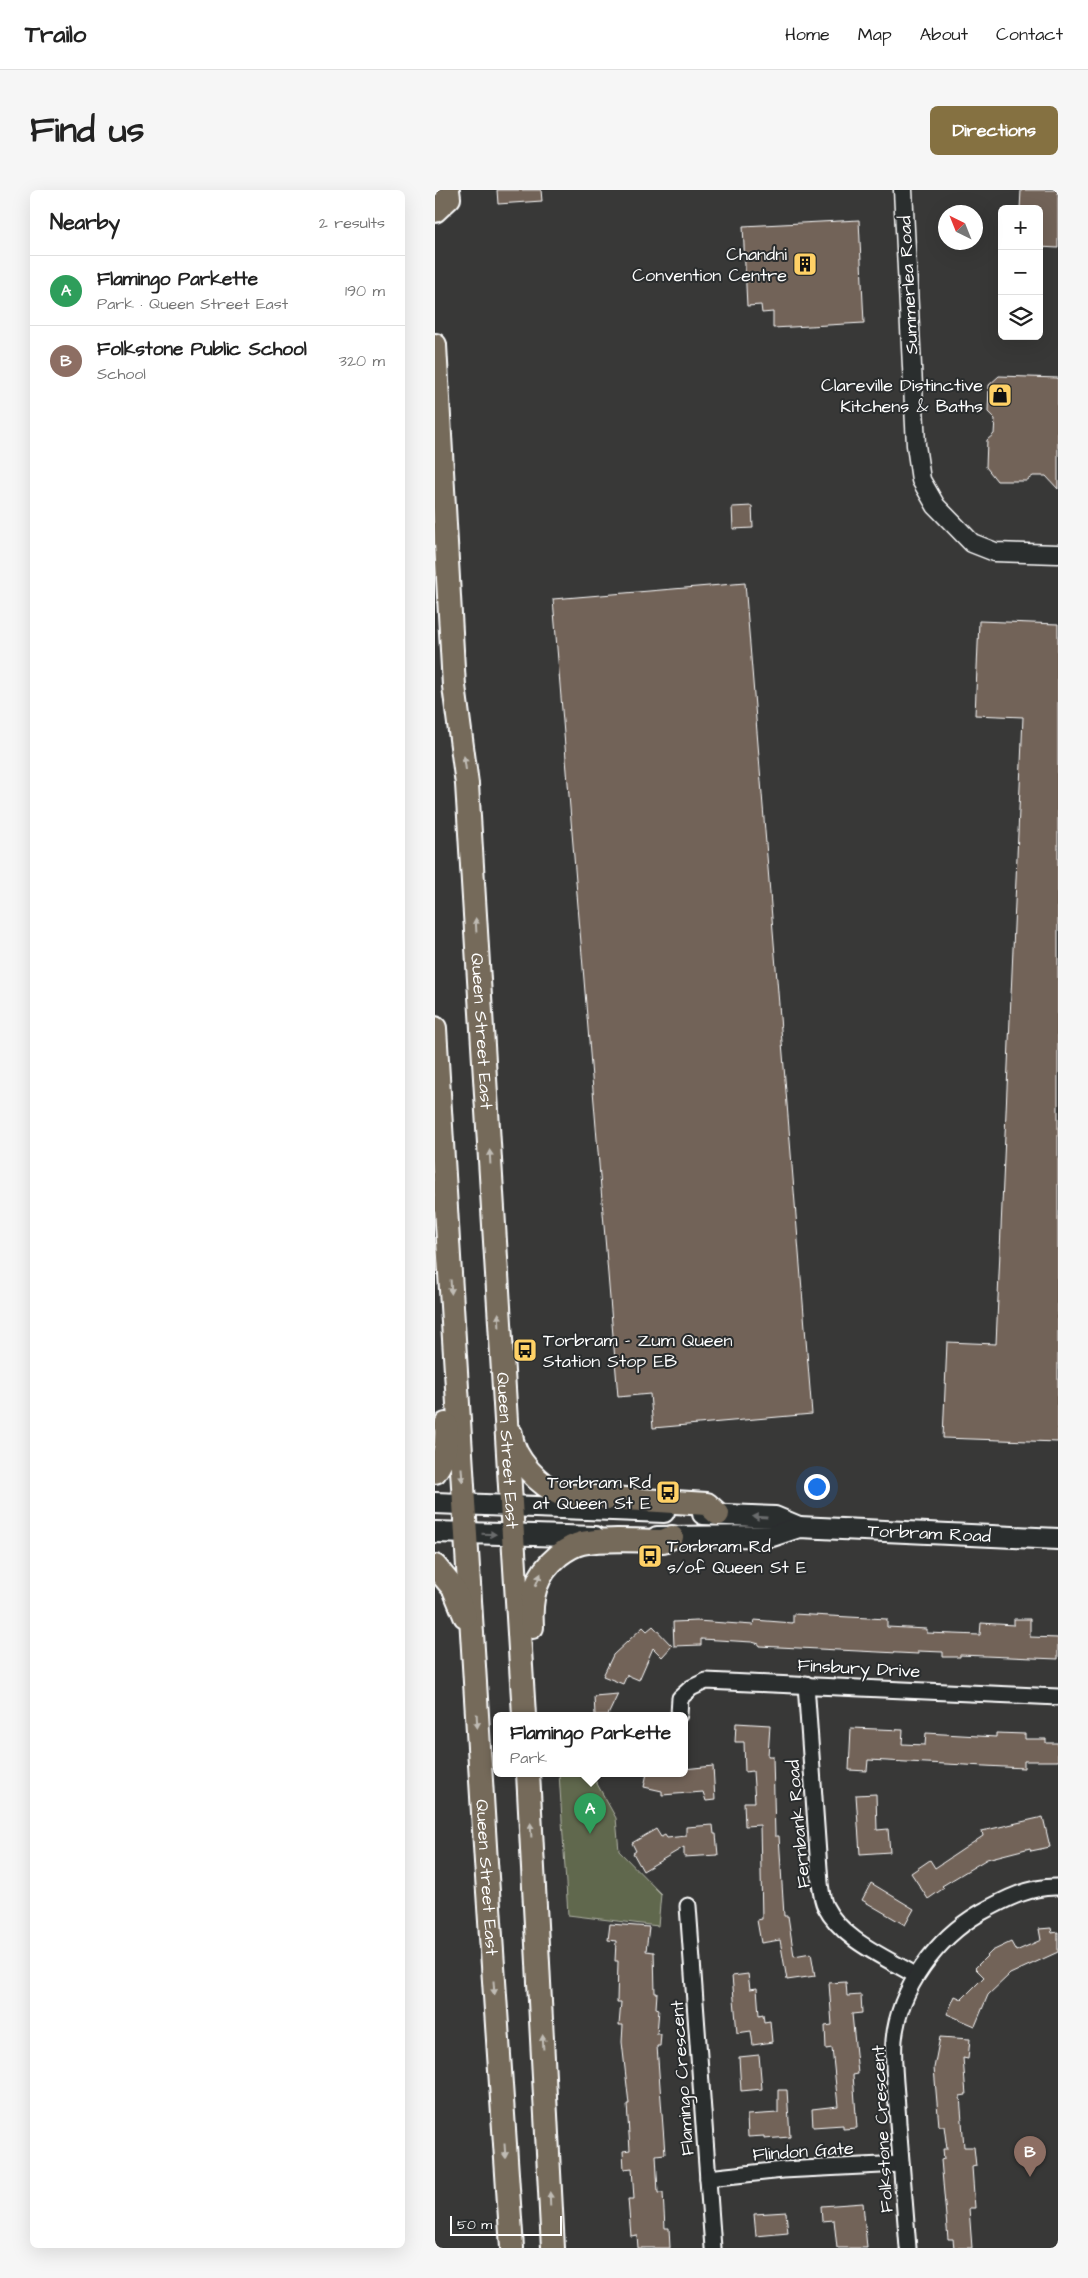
<!DOCTYPE html>
<html lang="en">
<head>
<meta charset="utf-8">
<style>
  :root { --surface:#fff; --page:#f6f6f6; --text:#222; --muted:#767676; --line:#e0e0e0; --accent:#857141 }
  body { margin:0; font-family:"Architects Daughter",sans-serif; background:var(--page); color:var(--text) }
  .controls { position:absolute; right:15px; top:15px; display:grid; overflow:hidden; border-radius:8px; box-shadow:0 5px 20px #0002 }
  .controls button { width:45px; height:45px; display:grid; place-items:center; padding:0; border:0; border-bottom:1px solid var(--line); background:var(--surface); color:var(--text); font:25px sans-serif }
  .compass { position:absolute; left:503px; top:15px; width:45px; height:45px; border-radius:50%; background:var(--surface); box-shadow:0 5px 20px #0002; rotate:317deg }
  .scale { position:absolute; left:15px; bottom:12px; width:112px; box-sizing:border-box; padding-left:5px; border:2px solid #fff; border-top:0; font-size:14px; line-height:18px; white-space:nowrap; color:#fff; -webkit-text-stroke:4px #2a2d2e; paint-order:stroke }
  .you { position:absolute; left:381px; top:1296px; width:18px; height:18px; margin:-12px; border:4px solid #fff; border-radius:50%; background:#1a73e8; box-shadow:0 0 0 8px #1a73e833 }
  .badge { display:grid; place-items:center; width:32px; height:32px; border-radius:50%; background:var(--accent); color:#fff; font-size:16px; font-weight:700 }
  .pin { position:absolute; translate:-50% -41px; filter:drop-shadow(0 1px 2px #0008) }
  .pin::after { content:''; position:absolute; top:26px; width:18px; height:15px; background:inherit; clip-path:polygon(0 0,100% 0,50% 100%) }
  .popup { position:absolute; left:58px; top:1522px; width:195px; height:65px; box-sizing:border-box; display:grid; place-content:center; border-radius:8px; background:var(--surface); filter:drop-shadow(0 1px 4px #0005); font-size:16px; white-space:nowrap; color:var(--muted) }
  .popup b { font-size:19px; color:var(--text) }
  .popup::after { content:''; position:absolute; left:50%; top:100%; margin-left:-10px; border:10px solid transparent; border-top-color:var(--surface) }
  .list { margin:0; padding:0; list-style:none }
  h2 { display:flex; justify-content:space-between; align-items:center; height:65px; margin:0; padding:0 20px; font-size:21px }
  h2 small { font-size:16px; font-weight:400; color:var(--muted) }
  .list li { display:grid; grid-template-columns:32px 1fr auto; gap:15px; align-items:center; box-sizing:border-box; height:70px; padding:0 20px; border-top:1px solid var(--line) }
  .list b { display:block; font-size:19px; white-space:nowrap }
  .list p { margin:0; font-size:16px; white-space:nowrap; color:var(--muted) }
  .list em { font-size:16px; font-style:normal; color:var(--muted) }
  .icon { flex:none; width:28px; height:28px; fill:none; stroke:currentColor; stroke-width:2; stroke-linecap:round; stroke-linejoin:round }
  .map { position:relative; flex:none; width:623px; height:2058px; overflow:hidden; border-radius:8px }
  header { display:flex; align-items:center; gap:30px; box-sizing:border-box; height:70px; padding:0 25px; background:var(--surface); border-bottom:1px solid var(--line) }
  header strong { font-size:24px }
  nav { display:flex; gap:28px; margin-inline-start:auto; font-size:18px }
  .intro { display:flex; align-items:center; justify-content:space-between; box-sizing:border-box; height:120px; padding:0 30px }
  h1 { margin:0; font-size:35px }
  .button { padding:12px 22px; border-radius:8px; background:var(--accent); color:#fff; font-size:18px; font-weight:700 }
  main { display:flex; gap:30px; padding:0 30px }
  aside { flex:1; background:var(--surface); border-radius:8px; box-shadow:0 5px 20px #0002 }
  .map>svg:first-child { display:block }
</style>
</head>
<body>
<header>
<strong>Trailo</strong>
<nav><a>Home</a><a>Map</a><a>About</a><a>Contact</a></nav>
</header>
<div class="intro"><h1>Find us</h1><a class="button">Directions</a></div>
<main>
<aside>
<h2>Nearby<small>2 results</small></h2>
<ul class="list">
<li><span class="badge" style="background:#2e9e5b">A</span><div><b>Flamingo Parkette</b><p>Park · Queen Street East</p></div><em>190 m</em></li>
<li><span class="badge" style="background:#8d6e63">B</span><div><b>Folkstone Public School</b><p>School</p></div><em>320 m</em></li>
</ul>
</aside>
<div class="map">
<svg width="623" height="2058" viewBox="0 0 623 2058">
  <rect width="100%" height="100%" fill="#383837"/>
  <filter id="ink" filterUnits="userSpaceOnUse"><feTurbulence type="fractalNoise" baseFrequency=".02" numOctaves="2"/><feDisplacementMap in="SourceGraphic" scale="10" xChannelSelector="R" yChannelSelector="G"/><feConvolveMatrix kernelMatrix="1 2 1 2 8 2 1 2 1" color-interpolation-filters="sRGB"/></filter>
  <g filter="url(#ink)">
    <path fill="#61674e" stroke="#b0b3a6" d="M124 1583H156L181 1628 184 1661 226 1704 223 1736 133 1725Z"/>
    <g fill="#726359" stroke="#fff">
      <path d="M62 0H106L107 11 63 14Z"/>
      <path d="M586 0H623V58L604 57V19H585Z"/>
      <path d="M424 30 429 133 338 138V122L327 123 326 115 312 116 308 36Z"/>
      <path d="M564 186 623 188V299L611 286H598L591 291H562L551 277 552 250 559 244 560 229 553 222 554 195Z"/>
      <path d="M317 316 318 338 298 339 297 317Z"/>
      <path d="M310 393 377 1224 218 1238 215 1204 183 1207 118 409Z"/>
      <path d="M544 431 623 434V1252L508 1248 512 1152 561 1154 588 527 540 525Z"/>
      <path d="M358 1424 452 1429V1437L492 1439V1443L545 1445 546 1433 579 1435V1429H595V1447L623 1448V1469L525 1465V1467H508V1462L483 1461V1464L324 1456V1454L317 1452 266 1449V1455L239 1456 238 1432 262 1431 318 1435 319 1430 358 1433Z"/>
      <path d="M218 1436 237 1456 227 1467 218 1458 204 1490 192 1485 188 1494 168 1486 178 1465 208 1437 212 1441Z"/>
      <path d="M183 1504 173 1525H160L159 1506Z"/>
      <path d="M301 1533 335 1535 333 1566H338L340 1646H344L349 1726H353L359 1766 376 1763 380 1786 352 1790 345 1750 326 1753 322 1730 327 1729 325 1635 310 1636 309 1612H320L318 1581 310 1582 309 1552H300Z"/>
      <path d="M416 1538 468 1540 467 1554 490 1555 491 1543 561 1547V1543L590 1544V1549H611V1553H623V1571H589V1578L433 1570 432 1581 414 1580Z"/>
      <path d="M278 1576 280 1610 271 1611 268 1602 227 1605V1601L209 1597 212 1583H249V1579Z"/>
      <path d="M441 1604 442 1640 453 1639 455 1662 425 1664 421 1605Z"/>
      <path d="M608 1627 615 1657 596 1661 595 1658 552 1669 507 1696 509 1698 493 1709 476 1683 495 1670 500 1678 548 1646 547 1641Z"/>
      <path d="M278 1635 279 1644H281L283 1665 249 1667V1657L208 1681 198 1663 201 1661 197 1653 221 1639 226 1647 230 1645 232 1648 251 1646V1637Z"/>
      <path d="M436 1693 479 1719 470 1735 427 1710Z"/>
      <path d="M175 1734 214 1737 211 1761 219 1762 220 1803H222L221 1818 224 1819 222 1844H226L225 1856H222L230 1964 221 1965 223 2003H228L230 2038H234L235 2058H203L202 2045 196 2046 193 2009H199L197 1978 189 1979 188 1961 195 1960 192 1914H194L187 1852 188 1835H184L186 1812H182L183 1771H180L181 1751 173 1750Z"/>
      <path d="M616 1738 617 1743 623 1742V1762L575 1784 553 1805 540 1836 512 1824 520 1806 527 1809 549 1787 540 1778 557 1761 576 1752 581 1761 606 1750 604 1739Z"/>
      <path d="M313 1784 315 1799 322 1798 324 1825 328 1824 329 1832 335 1831 337 1852 318 1855 316 1841 302 1843 297 1786Z"/>
      <path d="M411 1792 412 1806 426 1805 427 1823 417 1824 423 1884 418 1885 422 1938 408 1939V1935L378 1937 377 1919 403 1916 397 1858 391 1859 390 1836 397 1835 394 1793Z"/>
      <path d="M505 1847 535 1849 533 1869 528 1868 531 1905 525 1906 529 1957H539L541 1976 537 1977 540 2018H534L537 2058H519L518 2049H513L506 1970 509 1969 508 1959H512L509 1936H504L499 1878Z"/>
      <path d="M324 1865 327 1899 306 1901 304 1867Z"/>
      <path d="M343 1900H352L355 1947 329 1949V1946L313 1947 312 1925 343 1923Z"/>
      <path d="M428 2013 432 2058H402L399 2030 387 2031 386 2016Z"/>
      <path d="M351 2022 353 2043 321 2046 319 2024Z"/>
    </g>
    <g fill="none" stroke-linecap="round" stroke-linejoin="round">
      <g stroke="#fff" stroke-width="19">
        <g id="minor">
          <path d="M371 1494 385 1693C386 1700 387 1710 390 1716 407 1750 450 1767 480 1785"/>
          <path d="M244 1525 245 1508 256 1498 271 1491 623 1507"/>
          <path d="M253 1716 278 2058"/>
          <path d="M273 1988 348 1980 466 1974"/>
          <path d="M473 2058C470 2016 466 1975 463 1933 462 1906 457 1877 459 1850 464 1798 502 1748 545 1723 570 1709 595 1696 623 1697"/>
        </g>
      </g>
      <g stroke="#fff" stroke-width="21">
        <path id="tertiary" d="M468 0 481 255 486 290 501 316 537 353 560 362 623 364"/>
      </g>
      <g stroke="#fff" stroke-width="24">
        <g id="secondary">
          <path d="M0 1313 229 1322"/>
          <path d="M268 1324 340 1327 364 1337"/>
          <path d="M0 1342 160 1347"/>
          <path id="s1" d="M222 1347 337 1346 364 1337 623 1349"/>
        </g>
      </g>
      <g stroke="#fff" stroke-width="26">
        <g id="primary">
          <path d="M0 21 14 8 13 0"/>
          <path id="s2" d="M0 155 19 496 32 594 89 1525"/>
          <path id="s3" d="M0 838 51 1672 77 2058"/>
          <path d="M76 1244C78 1269 105 1296 127 1305L272 1314 283 1324"/>
          <path d="M0 1282C11 1267 12 1252 11 1234"/>
          <path d="M0 1376 19 1399 30 1426"/>
          <path d="M97 1437C95 1407 100 1385 124 1365 132 1359 138 1355 147 1353 168 1348 206 1351 228 1351L237 1347"/>
          <path d="M93 1583 118 2058"/>
        </g>
      </g>
      <use href="#minor" stroke="#2a2d2e" stroke-width="15"/>
      <use href="#tertiary" stroke="#2a2d2e" stroke-width="18"/>
      <use href="#secondary" stroke="#2a2d2e" stroke-width="20"/>
      <use href="#primary" stroke="#746a5a" stroke-width="22"/>
    </g>
    <defs><path id="oneway-solid" d="M-6-.8H1V-3.2L6.5 0L1 3.2V.8H-6Z" transform="scale(1.25)"/></defs>
    <g fill="#c0bcb5">
      <use href="#oneway-solid" transform="translate(30 573) rotate(-98)"/>
      <use href="#oneway-solid" transform="translate(41 735) rotate(-93)"/>
      <use href="#oneway-solid" transform="translate(55 967) rotate(-93)"/>
      <use href="#oneway-solid" transform="translate(16 1097) rotate(87)"/>
      <use href="#oneway-solid" transform="translate(64 1130) rotate(-93)"/>
      <use href="#oneway-solid" transform="translate(27 1285) rotate(86)"/>
      <use href="#oneway-solid" transform="translate(103 1390) rotate(-66)"/>
      <use href="#oneway-solid" transform="translate(42 1531) rotate(87)"/>
      <use href="#oneway-solid" transform="translate(96 1640) rotate(-93)"/>
      <use href="#oneway-solid" transform="translate(59 1798) rotate(86)"/>
      <use href="#oneway-solid" transform="translate(108 1852) rotate(-93)"/>
      <use href="#oneway-solid" transform="translate(70 1961) rotate(86)"/>
      <use href="#oneway-solid" transform="translate(115 2009) rotate(-92)"/>
    </g>
    <g fill="#6a6c6d">
      <use href="#oneway-solid" transform="translate(325 1327) rotate(-177)"/>
      <use href="#oneway-solid" transform="translate(54 1344) rotate(2)"/>
    </g>
  </g>
  <defs>
    <g id="building-square" transform="scale(1.25)"><rect x="-9" y="-9" width="18" height="18" rx="4" fill="#ffd166" stroke="#2a2d2e"/><path d="M-4-6H4V6H1V3H-1V6H-4ZM-2.5-4.3h1.7v1.8h-1.7ZM.8-4.3h1.7v1.8H.8ZM-2.5-1h1.7V.8h-1.7ZM.8-1h1.7V.8H.8Z" fill="#111"/></g>
    <g id="shop-square" transform="scale(1.25)"><rect x="-9" y="-9" width="18" height="18" rx="4" fill="#ffd166" stroke="#2a2d2e"/><path d="M-5-2.5h2.3a2.7 3.5 0 0 1 5.4 0H5L5.5 6h-11ZM-1.5-2.5h3a1.5 2.3 0 0 0-3 0Z" fill="#111"/></g>
    <g id="bus-square" transform="scale(1.25)"><rect x="-9" y="-9" width="18" height="18" rx="4" fill="#ffd166" stroke="#2a2d2e"/><path d="M-5-6H5V4H4V6H2V4H-2V6H-4V4H-5ZM-3.5-4V0h7V-4ZM-3.5 1.2v1.5H-2V1.2ZM2 1.2v1.5H3.5V1.2Z" fill="#111"/></g>
  </defs>
  <g fill-rule="evenodd">
    <use href="#building-square" x="370" y="74"/>
    <use href="#shop-square" x="565" y="205"/>
    <use href="#bus-square" x="90" y="1160"/>
    <use href="#bus-square" x="233" y="1302"/>
    <use href="#bus-square" x="215" y="1366"/>
  </g>
  <g text-anchor="middle" stroke-width="4" stroke-linejoin="round" paint-order="stroke">
    <g font-size="18" fill="#fff" stroke="#2a2d2e" text-anchor="end">
      <text x="352" y="70">Chandni<tspan x="352" dy="21">Convention Centre</tspan></text>
      <text x="548" y="201">Clareville Distinctive<tspan x="548" dy="21">Kitchens &amp; Baths</tspan></text>
      <text x="108" y="1156" text-anchor="start">Torbram - Zum Queen<tspan x="108" dy="21">Station Stop EB</tspan></text>
      <text x="216" y="1298">Torbram Rd<tspan x="216" dy="21">at Queen St E</tspan></text>
      <text x="232" y="1362" text-anchor="start">Torbram Rd<tspan x="232" dy="21">s/of Queen St E</tspan></text>
    </g>
    <g font-size="18" fill="#fff" stroke="#2a2d2e">
      <text transform="translate(473 95) rotate(-93)" y="6">Summerlea Road</text>
      <text dy="6" stroke="none"><textPath href="#s2" startOffset="688">Queen Street East</textPath></text>
      <text dy="6" stroke="none"><textPath href="#s2" startOffset="1108">Queen Street East</textPath></text>
      <text dy="6" stroke="none"><textPath href="#s1" startOffset="274">Torbram Road</textPath></text>
      <text transform="translate(424 1478) rotate(3)" y="6">Finsbury Drive</text>
      <text transform="translate(363 1634) rotate(-95)" y="6">Fernbank Road</text>
      <text dy="6" stroke="none"><textPath href="#s3" startOffset="851">Queen Street East</textPath></text>
      <text transform="translate(247 1888) rotate(-94)" y="6">Flamingo Crescent</text>
      <text transform="translate(447 1939) rotate(-93)" y="6">Folkstone Crescent</text>
      <text transform="translate(368 1961) rotate(-4)" y="6">Flindon Gate</text>
    </g>
  </g>
</svg>
<div class="controls">
<button>+</button>
<button>−</button>
<button><svg class="icon" aria-label="layers" viewBox="0 0 24 24"><path d="M12 4l9 5-9 5-9-5zM3 14l9 5 9-5"/></svg></button>
</div>
<svg class="compass" viewBox="-18 -18 36 36"><path d="M0-13l5 13h-10z" fill="#e53935"/><path d="M0 13l5-13h-10z" fill="#767676"/></svg>
<div class="scale">50 m</div>
<div class="you"></div>
<div class="pin badge" style="left:155px;top:1644px;background:#2e9e5b">A</div>
<div class="popup"><b>Flamingo Parkette</b>Park</div>
<div class="pin badge" style="left:595px;top:1987px;background:#8d6e63">B</div>
</div>
</main>
</body>
</html>
